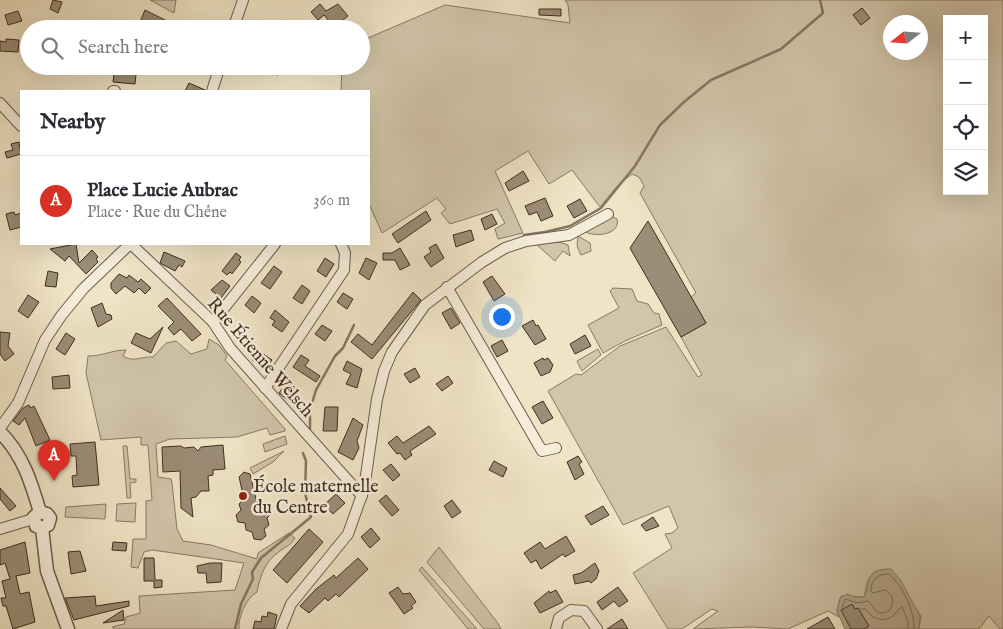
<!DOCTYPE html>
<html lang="en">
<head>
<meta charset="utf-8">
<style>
  :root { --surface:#fff; --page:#f7f7f7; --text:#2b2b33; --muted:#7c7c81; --line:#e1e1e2; --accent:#d93025 }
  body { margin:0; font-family:"IM FELL English",serif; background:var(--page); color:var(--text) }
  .controls { position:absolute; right:15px; top:15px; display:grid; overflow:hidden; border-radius:0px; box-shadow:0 5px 20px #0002 }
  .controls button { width:45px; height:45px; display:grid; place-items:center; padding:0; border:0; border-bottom:1px solid var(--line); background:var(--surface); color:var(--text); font:25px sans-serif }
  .compass { position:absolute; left:883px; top:15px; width:45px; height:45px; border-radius:50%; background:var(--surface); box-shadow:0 5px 20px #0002; rotate:253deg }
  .you { position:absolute; left:501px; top:316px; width:18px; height:18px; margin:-12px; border:4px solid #fff; border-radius:50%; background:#1a73e8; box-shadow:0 0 0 8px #1a73e833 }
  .badge { display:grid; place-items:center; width:32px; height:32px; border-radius:50%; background:var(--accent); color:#fff; font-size:16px; font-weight:700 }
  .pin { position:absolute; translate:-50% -41px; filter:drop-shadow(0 1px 2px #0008) }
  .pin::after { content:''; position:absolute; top:26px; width:18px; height:15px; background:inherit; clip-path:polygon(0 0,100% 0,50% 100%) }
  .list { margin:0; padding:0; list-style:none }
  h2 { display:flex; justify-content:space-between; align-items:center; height:65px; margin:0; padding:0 20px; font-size:21px }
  h2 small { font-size:16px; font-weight:400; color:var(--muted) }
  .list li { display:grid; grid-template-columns:32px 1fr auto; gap:15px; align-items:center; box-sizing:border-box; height:90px; padding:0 20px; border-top:1px solid var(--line) }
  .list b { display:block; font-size:19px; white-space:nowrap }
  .list p { margin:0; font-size:16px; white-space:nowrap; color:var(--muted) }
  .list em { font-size:16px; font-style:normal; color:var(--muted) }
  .icon { flex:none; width:28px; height:28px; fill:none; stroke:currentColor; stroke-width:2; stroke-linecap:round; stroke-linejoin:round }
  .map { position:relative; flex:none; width:1003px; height:629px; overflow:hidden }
  .search { position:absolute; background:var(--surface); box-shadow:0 5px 20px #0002; left:20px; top:20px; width:350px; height:55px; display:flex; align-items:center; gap:12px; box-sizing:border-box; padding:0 18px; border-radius:28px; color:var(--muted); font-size:19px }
  .panel { position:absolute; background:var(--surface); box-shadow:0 5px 20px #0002; left:20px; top:90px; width:350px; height:155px; border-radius:0px }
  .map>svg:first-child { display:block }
</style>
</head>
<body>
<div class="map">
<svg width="1003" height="629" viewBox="0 0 1003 629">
  <rect width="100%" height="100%" fill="#efe4c6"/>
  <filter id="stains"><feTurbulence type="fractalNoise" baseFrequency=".004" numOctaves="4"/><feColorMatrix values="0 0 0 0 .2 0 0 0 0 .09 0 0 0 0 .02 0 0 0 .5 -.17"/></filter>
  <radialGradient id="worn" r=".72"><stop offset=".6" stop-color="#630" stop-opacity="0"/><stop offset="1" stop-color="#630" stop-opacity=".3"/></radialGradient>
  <g fill="#d1c5aa" stroke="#887a66" fill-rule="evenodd">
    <path d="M150 0H176L174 13Z"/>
    <path d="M565 0H1003V629H1000L989 616 979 629H919L921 616 915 607 878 570 868 579 864 597 841 596 837 611 839 617 828 611 788 629 752 627 693 629 718 611 712 609 682 629H668L633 573 672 548 665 534 672 533 678 528 669 506 623 525 548 391 576 374 581 375 620 346 666 327 698 377 702 375 681 337 706 323 691 297 696 293 640 193 644 186 639 177 632 174 618 185 600 207 572 170 549 184 528 151 495 171 523 233 498 239 495 229 505 223 497 209 450 224 441 213 446 209 437 198 382 233 369 204V91H341L342 66H361V41L445 5 570 23 568 5ZM947 19H984V191H947ZM890 22H920V52H890Z"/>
    <path d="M611 216 617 219C621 235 594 238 584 231Z"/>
    <path d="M578 236 590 243 591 251 581 255 577 246Z"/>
    <path d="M559 242 568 245 570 256 563 251 555 261 536 244Z"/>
    <path d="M613 288 632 289 637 301 648 304 654 313 659 314 662 325 625 341 603 353 588 325 619 308 610 291Z"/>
    <path d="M209 339 219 345 227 356 225 360 285 429V431L270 435 267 428 237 437 170 439 156 444 158 477 171 479 172 483 177 529 183 541 211 545 257 559 258 553 289 533 295 538C290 546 287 546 280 551 265 561 260 576 257 592 246 598 238 617 239 629H114L112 627 124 624 126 617 140 613 139 596 235 590 244 563 152 550 144 552 138 568 131 567 133 539H146V501L152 500 148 445H141V437L101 440 86 373 88 356C103 356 112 350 126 350L123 356C134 363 141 356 153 357L166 343 176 341 191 354 207 349Z"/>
    <path d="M598 349 601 355 582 371 577 361Z"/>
    <path d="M285 436 287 444 265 452 263 444Z"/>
    <path d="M123 446H127L130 479H136V482L130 483 131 498H127Z"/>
    <path d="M284 451 273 462 253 474 250 468Z"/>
    <path d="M136 503 135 522 116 521 117 504Z"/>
    <path d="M106 504 105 519 65 517 66 507Z"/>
    <path d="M439 547 497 622 501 629H484L427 562Z"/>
    <path d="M422 567 477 629H468L419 570Z"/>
  </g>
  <path fill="#b3a68e" stroke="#857662" d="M891 569 901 581 920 616 919 629H845L837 611 840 598 847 594 855 597H864C872 582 863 569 891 569Z"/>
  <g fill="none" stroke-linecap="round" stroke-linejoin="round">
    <g stroke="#796a58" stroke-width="1">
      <path d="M842 608 845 599 858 603 868 601C875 608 876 617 889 611L893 603 892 596 885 590 873 593 871 591C871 580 877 574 889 574 903 586 915 612 914 629"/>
      <path d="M860 609H865C872 618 883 624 894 615 897 612 898 609 902 607L908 621V629"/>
    </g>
    <g stroke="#857662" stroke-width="2.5">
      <path d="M524 235 545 232 570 226 601 208 635 166 660 125 684 102 711 80 781 49 823 13 820 0"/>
      <path d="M310 429V410L316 390 335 356 343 348 354 325"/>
      <path d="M235 629 241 604 253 579 252 572 261 558 311 517 305 493 306 461 303 453"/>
    </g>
  </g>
  <g fill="#9b8d77" stroke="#3f2e21">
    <path d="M53 0 62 2 58 13 50 9Z"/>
    <path d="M320 4 326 11 338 4 348 16 334 27 324 15 318 20 311 12Z"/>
    <path d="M862 8 870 18 861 25 853 15Z"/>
    <path d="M539 9H561V16L539 15Z"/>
    <path d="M145 10 171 23 168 29H137Z"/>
    <path d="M18 11 22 21 8 25 5 15Z"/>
    <path d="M6 39 19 40 18 52 0 51V41L6 42Z"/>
    <path d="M267 66H280L278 75 266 72Z"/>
    <path d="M118 72 136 74 135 84 113 82 114 74H117Z"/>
    <path d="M189 83 205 90V91H185Z"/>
    <path d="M19 142 21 154 7 158 5 152 13 150 11 144Z"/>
    <path d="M523 171 529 181 509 191 505 183Z"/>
    <path d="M545 198 553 216 541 221 537 212 529 215 525 206Z"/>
    <path d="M580 199 587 211 574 218 567 206Z"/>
    <path d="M426 211 431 220 398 243 392 234Z"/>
    <path d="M14 212 15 215 21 213V227L10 230 6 214Z"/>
    <path d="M492 214 497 224 485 230 481 219Z"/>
    <path d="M648 221 706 323 681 337 630 248Z"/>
    <path d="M471 230 474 240 456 247 453 235Z"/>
    <path d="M76 244 79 263 92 250 98 257 96 259 98 262 86 274 69 256 65 261 50 249Z"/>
    <path d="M436 244 444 258 431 267 424 257 431 252 429 248Z"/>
    <path d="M400 248 410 265 400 270 395 260H383V253H392Z"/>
    <path d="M164 252 185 261 182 267 179 265 175 271 160 263Z"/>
    <path d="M236 253 241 257 239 260 241 262 232 274 230 272 227 275 222 271Z"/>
    <path d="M325 258 334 264 326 277 317 271Z"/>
    <path d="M366 258 377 263 369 280 359 273Z"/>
    <path d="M274 266 282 272 270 289 261 283Z"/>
    <path d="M48 271 58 273 56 287 45 286Z"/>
    <path d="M119 274 127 278 129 275 138 282 141 279 151 288 145 294 139 288 134 293 125 286 116 294 111 288V283Z"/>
    <path d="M492 276 505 294 494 301 483 282Z"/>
    <path d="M222 280 230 286 221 298 211 290Z"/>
    <path d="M302 285 310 291 302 304 293 298Z"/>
    <path d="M413 292 421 300 372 359 351 342 358 334 372 345Z"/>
    <path d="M343 293 353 299 347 309 337 302Z"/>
    <path d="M28 295 39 302 28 318 18 311Z"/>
    <path d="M252 296 261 303 254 313 245 305Z"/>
    <path d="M167 298 201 334 192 341 181 329 174 335 168 328 174 322 158 306Z"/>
    <path d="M102 303 106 314 111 315 112 319 98 327 91 308Z"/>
    <path d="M451 308 460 323 451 329 442 313Z"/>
    <path d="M275 310 289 322 282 332 272 325 275 321 270 318Z"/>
    <path d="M533 320 536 326 538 325 546 339 535 345 522 326Z"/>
    <path d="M322 325 332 331 325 341 315 334Z"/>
    <path d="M163 327 151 353 131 343 136 333 150 339Z"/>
    <path d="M0 332 10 333 8 346 14 354 5 361 0 354Z"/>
    <path d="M66 333 75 339 65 355 56 349Z"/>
    <path d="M585 335 591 346 575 354 570 344Z"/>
    <path d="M502 340 508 351 497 357 491 346Z"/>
    <path d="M259 351 272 360 265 369 252 360Z"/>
    <path d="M301 355 309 360 305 366 320 376 316 382 293 367Z"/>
    <path d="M543 358 544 360 548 358 553 365 550 372 541 376 534 363Z"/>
    <path d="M347 361 362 369 357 388 346 384 351 374 343 370Z"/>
    <path d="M415 368 420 377 410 383 404 374Z"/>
    <path d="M69 375 70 388 53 389 52 377Z"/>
    <path d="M448 376 453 383 442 391 436 384Z"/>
    <path d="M287 382 297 389 289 401 279 393Z"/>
    <path d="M543 401 553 418 542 424 532 407Z"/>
    <path d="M29 405 31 408 34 406 50 440 36 446 25 418 19 425 13 421 23 408Z"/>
    <path d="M325 407H338L337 431H323Z"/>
    <path d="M353 418 363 425 357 441 359 448 353 460 338 452Z"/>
    <path d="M429 426 436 434 410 451 412 455 405 460 400 453 397 454 388 443 397 436 403 443Z"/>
    <path d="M95 442 99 485 73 487 72 476 77 475 76 456H71L70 444Z"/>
    <path d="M223 445 225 469 213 470V475L208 476 209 491H201L196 497 191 498 193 517 181 508 180 471 163 472 162 447 181 446 184 448 194 447 198 451 201 447Z"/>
    <path d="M578 456 582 462 579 464 584 474 575 480 567 462Z"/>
    <path d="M494 461 507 468 503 477 489 470Z"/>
    <path d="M391 464 400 475 393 481 383 470Z"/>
    <path d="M244 472 250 474 257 503 270 507 272 513 267 518 269 525 264 529 266 536 261 540 254 539 252 532 246 530 245 523 238 522 236 515 241 510 239 504 244 499 239 477Z"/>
    <path d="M0 488 16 506 10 511 0 499Z"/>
    <path d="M336 494 345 503 333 514 324 505Z"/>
    <path d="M386 495 399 510 392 516 379 501Z"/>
    <path d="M452 500 461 512 452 518 444 506Z"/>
    <path d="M603 506 609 515 591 525 585 516Z"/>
    <path d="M653 517 659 526 646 531 641 525Z"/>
    <path d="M371 528 380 539 370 548 361 537Z"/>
    <path d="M309 529 323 542 287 583 273 570Z"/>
    <path d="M566 536 575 551 565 557 563 554 541 569 536 560 531 563 524 553 540 542 545 549Z"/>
    <path d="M25 542 30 573 16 576 20 594 29 592 35 622 13 629 6 606H3L1 598H6L2 581 10 579 5 563 0 565V550Z"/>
    <path d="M113 542 127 543 126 551 112 550Z"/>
    <path d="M80 551 86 571 71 574 68 552Z"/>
    <path d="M144 558H154L155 580H162V587L154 588V581H144Z"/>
    <path d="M358 558 368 569 339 597 336 594 328 601 325 598 309 613 300 606 316 589 334 575 336 578Z"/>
    <path d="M210 563H222L221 582 207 583 206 573H198L197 566Z"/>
    <path d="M595 563 599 571 596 579 591 583 589 581 575 584 573 575 581 573Z"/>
    <path d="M398 587 403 594 410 593 416 602 411 606 413 608 404 614 389 593Z"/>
    <path d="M618 587 628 601 619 607 614 601 602 610 597 602Z"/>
    <path d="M556 590 563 602 540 613 534 603 549 591 550 593Z"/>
    <path d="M95 596 96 606 129 601V606L74 620 65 598Z"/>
    <path d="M852 604 855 609 858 608 869 626 864 629H851L841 610Z"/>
    <path d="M123 610 124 620 103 623Z"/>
    <path d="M268 612 277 615 274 629H253L255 621 261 622 262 616 267 617Z"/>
    <path d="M828 617 835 629H807Z"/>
    <path d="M622 619 628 629H607Z"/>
  </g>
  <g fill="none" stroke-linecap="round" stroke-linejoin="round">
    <g stroke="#6b5c4a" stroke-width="12">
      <g id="minor">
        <path d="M233 29 243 0"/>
        <path d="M113 91H115"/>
        <path d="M212 91 220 66"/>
        <path d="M0 103 21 126"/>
        <path d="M131 244 213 322 230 348 362 496"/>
        <path d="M447 287 542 451 556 448"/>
        <path d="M213 322 275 244"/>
        <path d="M265 388 344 270 345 253 341 244"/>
        <path d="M0 428 18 403 45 340 61 316 83 289 130 244"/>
        <path d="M0 529 33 519"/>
        <path d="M281 629 291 604 348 534 364 489 377 399 384 371 392 352 425 305 482 262 505 248 526 241 569 235 608 214"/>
        <path d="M556 629 559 618 571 610 584 611 597 629"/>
      </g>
    </g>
    <g stroke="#6b5c4a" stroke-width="15">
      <g id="tertiary">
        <path d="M0 432C23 455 31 482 40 512"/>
        <path d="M40 512 47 514 50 518 48 525 42 528"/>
        <path d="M40 512 34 517 36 526 42 528"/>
        <path d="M42 528 47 571 68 629"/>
      </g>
    </g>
    <use href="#minor" stroke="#f5edda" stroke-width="10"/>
    <use href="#tertiary" stroke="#f5edda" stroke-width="12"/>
  </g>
  <circle fill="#8f2418" stroke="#f5edda" stroke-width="2" cx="243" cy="496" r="5"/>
  <g text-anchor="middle" stroke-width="5" stroke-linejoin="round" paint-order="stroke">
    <g font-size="18" fill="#3f2e21" stroke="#f5edda">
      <text transform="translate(261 357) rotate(49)" y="6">Rue Étienne Welsch</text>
    </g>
    <g font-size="18" fill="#3f2e21" stroke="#f5edda" text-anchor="start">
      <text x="253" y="492">École maternelle<tspan x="253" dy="21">du Centre</tspan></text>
    </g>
  </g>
  <rect width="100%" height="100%" filter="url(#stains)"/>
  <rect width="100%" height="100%" fill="url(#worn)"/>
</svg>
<div class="controls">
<button>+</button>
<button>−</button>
<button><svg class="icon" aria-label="locate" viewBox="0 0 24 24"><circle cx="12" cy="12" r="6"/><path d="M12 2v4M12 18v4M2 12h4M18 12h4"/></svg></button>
<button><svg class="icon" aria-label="layers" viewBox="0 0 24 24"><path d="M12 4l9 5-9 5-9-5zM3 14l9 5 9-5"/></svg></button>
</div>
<svg class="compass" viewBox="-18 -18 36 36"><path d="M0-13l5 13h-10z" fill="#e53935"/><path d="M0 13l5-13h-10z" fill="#7c7c81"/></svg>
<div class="you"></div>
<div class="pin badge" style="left:54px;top:481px">A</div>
<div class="search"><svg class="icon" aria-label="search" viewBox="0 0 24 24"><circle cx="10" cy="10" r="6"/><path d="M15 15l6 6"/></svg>Search here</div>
<section class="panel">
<h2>Nearby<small></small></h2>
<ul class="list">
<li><span class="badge">A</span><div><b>Place Lucie Aubrac</b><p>Place · Rue du Chêne</p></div><em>360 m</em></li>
</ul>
</section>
</div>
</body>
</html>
